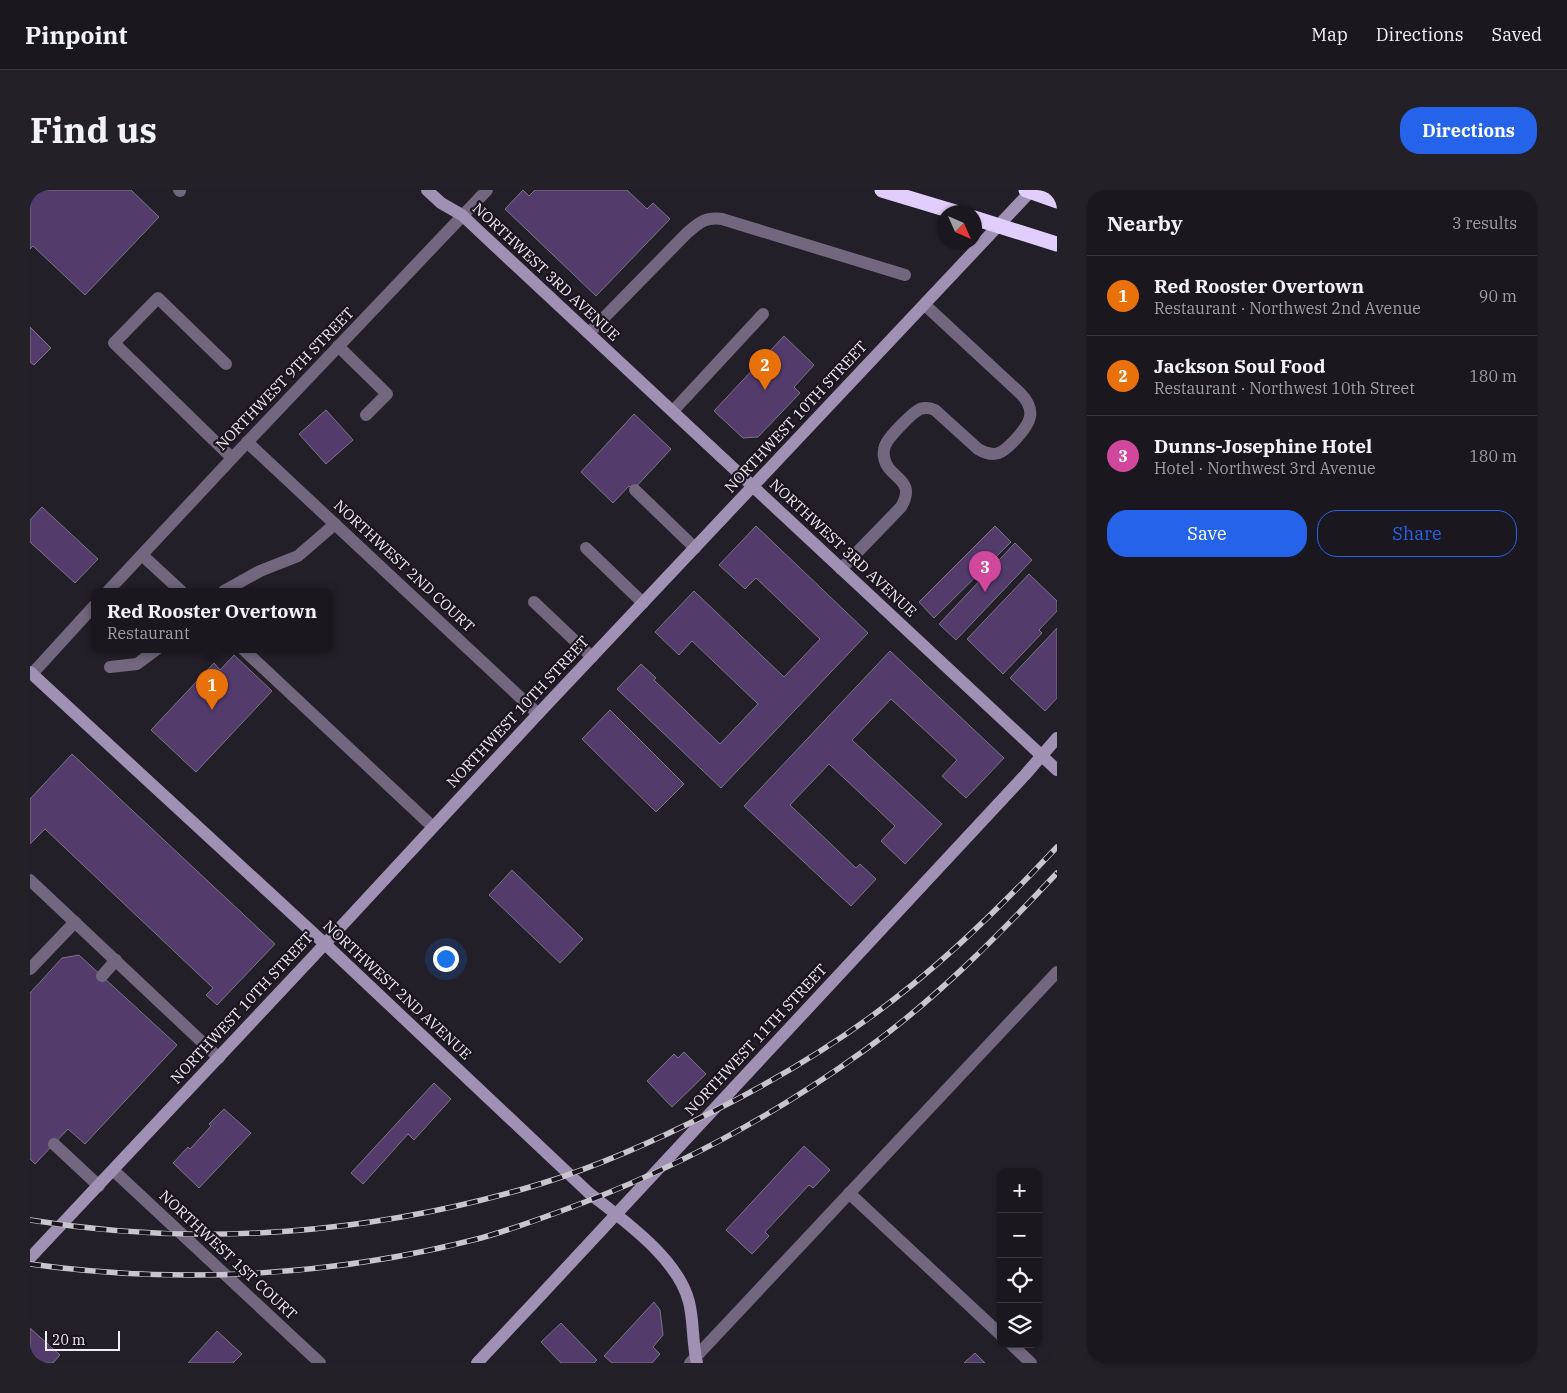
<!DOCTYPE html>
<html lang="en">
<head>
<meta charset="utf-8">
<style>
  :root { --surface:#1a171e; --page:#232027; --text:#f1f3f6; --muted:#9f9fa4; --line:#38363c; --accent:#2563eb }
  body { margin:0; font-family:"IBM Plex Serif",serif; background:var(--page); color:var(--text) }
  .controls { position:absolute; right:15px; bottom:15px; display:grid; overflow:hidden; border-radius:10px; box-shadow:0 1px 4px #0004 }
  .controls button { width:45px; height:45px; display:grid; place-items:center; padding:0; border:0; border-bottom:1px solid var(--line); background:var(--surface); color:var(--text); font:25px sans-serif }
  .compass { position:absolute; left:907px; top:15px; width:45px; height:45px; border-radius:50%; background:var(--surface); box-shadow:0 1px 4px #0004; rotate:135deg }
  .scale { position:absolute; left:15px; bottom:12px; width:75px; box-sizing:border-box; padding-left:5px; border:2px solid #f1eef5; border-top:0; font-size:14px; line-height:18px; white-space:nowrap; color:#f1eef5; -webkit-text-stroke:4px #1a151f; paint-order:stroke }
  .you { position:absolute; left:415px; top:768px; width:18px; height:18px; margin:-12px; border:4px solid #fff; border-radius:50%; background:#1a73e8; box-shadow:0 0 0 8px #1a73e833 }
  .badge { display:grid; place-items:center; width:32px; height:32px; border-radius:50%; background:var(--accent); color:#fff; font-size:16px; font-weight:700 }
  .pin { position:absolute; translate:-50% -41px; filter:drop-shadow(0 1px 2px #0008) }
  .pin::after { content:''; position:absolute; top:26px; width:18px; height:15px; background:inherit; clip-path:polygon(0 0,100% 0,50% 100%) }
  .popup { position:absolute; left:61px; top:398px; width:242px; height:65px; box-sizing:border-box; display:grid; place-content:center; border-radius:10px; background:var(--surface); filter:drop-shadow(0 1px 4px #0005); font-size:16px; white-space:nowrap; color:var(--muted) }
  .popup b { font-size:19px; color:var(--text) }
  .popup::after { content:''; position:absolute; left:50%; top:100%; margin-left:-10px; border:10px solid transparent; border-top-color:var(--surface) }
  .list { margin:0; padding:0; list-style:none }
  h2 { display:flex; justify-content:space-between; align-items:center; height:65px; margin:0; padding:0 20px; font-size:21px }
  h2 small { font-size:16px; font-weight:400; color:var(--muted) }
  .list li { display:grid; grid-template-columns:32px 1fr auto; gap:15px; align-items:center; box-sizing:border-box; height:80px; padding:0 20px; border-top:1px solid var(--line) }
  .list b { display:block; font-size:19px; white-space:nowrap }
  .list p { margin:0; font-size:16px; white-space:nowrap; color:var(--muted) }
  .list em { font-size:16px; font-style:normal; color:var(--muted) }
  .actions { display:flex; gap:10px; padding:15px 20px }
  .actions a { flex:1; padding:11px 0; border:1px solid var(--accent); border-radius:20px; text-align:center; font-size:18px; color:var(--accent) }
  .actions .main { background:var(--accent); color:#fff }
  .icon { flex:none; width:28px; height:28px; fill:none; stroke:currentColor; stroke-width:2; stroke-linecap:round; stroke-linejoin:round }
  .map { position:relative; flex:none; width:1027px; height:1173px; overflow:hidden; border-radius:20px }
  header { display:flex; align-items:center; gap:30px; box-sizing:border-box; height:70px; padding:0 25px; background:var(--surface); border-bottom:1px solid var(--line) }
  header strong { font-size:24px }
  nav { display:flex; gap:28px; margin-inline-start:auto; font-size:18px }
  .intro { display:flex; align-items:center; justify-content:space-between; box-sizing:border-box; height:120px; padding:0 30px }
  h1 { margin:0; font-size:35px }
  .button { padding:12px 22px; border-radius:20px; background:var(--accent); color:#fff; font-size:18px; font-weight:700 }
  main { display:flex; gap:30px; padding:0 30px }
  aside { flex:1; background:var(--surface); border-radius:20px; box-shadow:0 1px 4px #0004 }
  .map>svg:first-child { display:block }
</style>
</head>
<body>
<header>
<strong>Pinpoint</strong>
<nav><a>Map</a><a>Directions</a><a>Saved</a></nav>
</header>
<div class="intro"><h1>Find us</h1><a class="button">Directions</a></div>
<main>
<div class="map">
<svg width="1027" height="1173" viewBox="0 0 1027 1173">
  <rect width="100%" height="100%" fill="#231f28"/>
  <g fill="#533b6c" stroke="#7a7581">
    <path d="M0 0H101L129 27 55 105 3 56 0 59Z"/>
    <path d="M493 0 499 6 505 0H597L617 19 623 13 640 29 566 106 475 19Z"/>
    <path d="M0 137 21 158 4 175 0 172Z"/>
    <path d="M754 146 784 175 764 197 770 203 728 247 713 248 684 221Z"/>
    <path d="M296 220 323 250 296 274 269 244Z"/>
    <path d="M604 224 641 259 603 300 599 296 583 313 551 282Z"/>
    <path d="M12 317 68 369 45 393 0 352V330Z"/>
    <path d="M726 336 838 443 691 598 587 499 611 474 626 488 624 490 690 554 728 514 662 451 649 465 625 442 664 401 754 487 790 449 726 388 715 399 689 375Z"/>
    <path d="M965 336 981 352 904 428 889 412Z"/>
    <path d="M985 353 1002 370 926 450 909 434Z"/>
    <path d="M999 384 1027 411V421L1009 440 1012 443 973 484 937 449Z"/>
    <path d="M1027 438V508L1015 521 980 488Z"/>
    <path d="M860 461 974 568 936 608 912 586 927 570 861 509 822 550 912 634 875 674 851 651 865 636 799 574 760 615 826 678 830 674 846 689 821 716 714 616Z"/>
    <path d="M204 465 242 501 166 582 121 540 184 473 190 480Z"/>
    <path d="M580 520 654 594 626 622 552 549Z"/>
    <path d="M42 564 245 754 187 815 176 805 183 798 15 639 0 654V609Z"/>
    <path d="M482 680 553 749 530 773 459 705Z"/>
    <path d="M49 765 147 855 55 954 38 939 5 974 0 969V803L32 768Z"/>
    <path d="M654 862 676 884 642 917 617 891 644 864 648 868Z"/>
    <path d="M404 893 421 909 384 950 378 944 333 994 321 983Z"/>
    <path d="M194 919 221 943 169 998 143 973 158 957 160 959 181 936 179 934Z"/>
    <path d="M774 956 800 980 783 998 779 995 735 1042 739 1046 722 1064 696 1040Z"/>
    <path d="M624 1112 630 1120 633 1145 623 1157 630 1164 622 1173H582L574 1166Z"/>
    <path d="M531 1133 567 1170 564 1173H531L511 1152Z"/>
    <path d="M0 1138 30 1165 23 1173H0Z"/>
    <path d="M187 1141 212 1164 203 1173H158Z"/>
    <path d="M945 1163 955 1173H934Z"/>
  </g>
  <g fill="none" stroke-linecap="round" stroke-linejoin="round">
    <g stroke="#72677e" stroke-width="12">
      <path d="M149 0 150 1"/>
      <path d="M559 143 657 43C670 32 675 27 692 29L875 85"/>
      <path d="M308 156 357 204 336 225"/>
      <path d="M196 174 128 108 84 153 202 268"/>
      <path d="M643 221 733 124"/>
      <path d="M605 300 665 358"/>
      <path d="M556 358 613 413"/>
      <path d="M112 365 151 401"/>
      <path d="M811 379 871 317C888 288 857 289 854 267 853 261 855 254 859 249 865 241 882 223 890 219 896 217 900 218 905 220L948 259C965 269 973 263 985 250 1000 234 1008 221 990 203L895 115"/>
      <path d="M194 401 230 381 268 366 305 334"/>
      <path d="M504 412 562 467"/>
      <path d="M213 459 403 637"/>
      <path d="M80 477 107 474 127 459"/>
      <path d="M0 690 189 868"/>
      <path d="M0 779 45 732"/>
      <path d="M72 786 86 770"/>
      <path d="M24 954 69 996"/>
    </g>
    <g stroke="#72677e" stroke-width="12">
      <path d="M217 252 508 524"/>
      <path d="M78 401 207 263 457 0"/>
      <path d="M2 484 64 416"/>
      <path d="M83 980 290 1173"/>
      <path d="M819 1003 971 1145"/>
      <path d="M981 1154 1001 1173"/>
      <path d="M660 1173 1027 782"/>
    </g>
    <g stroke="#a090b4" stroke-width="12">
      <path d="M397 0 411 13 432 25 450 42 1027 580"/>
      <path d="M0 482 295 754 559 1003C593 1030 648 1068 659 1112 664 1132 662 1153 667 1173"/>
      <path d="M0 1068 279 771 508 524 1002 0"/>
      <path d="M447 1173C631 978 813 781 995 585L1027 548"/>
    </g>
    <g stroke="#e2cefc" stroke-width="15">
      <path d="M852 0 925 22"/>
      <path d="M996 0 1027 11"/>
      <path d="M944 28 1027 54"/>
    </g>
    <g stroke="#c8c5cc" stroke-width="5.5">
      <g id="rail">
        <path d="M0 1030C170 1058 345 1044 510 994 569 976 629 949 684 921 754 886 821 845 882 795 934 753 981 706 1027 657"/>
        <path d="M0 1074C149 1095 306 1086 451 1048 486 1038 521 1025 555 1012 654 974 746 924 832 862 904 811 967 747 1027 683"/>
      </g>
    </g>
    <use href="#rail" stroke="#1a151f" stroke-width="4" stroke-dasharray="11" stroke-linecap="butt"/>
  </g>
  <g text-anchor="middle" stroke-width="4.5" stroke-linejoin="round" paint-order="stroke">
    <g font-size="15" fill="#f1eef5" stroke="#1a151f">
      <text transform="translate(516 82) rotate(43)" y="5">NORTHWEST 3RD AVENUE</text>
      <text transform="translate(255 189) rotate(-46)" y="5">NORTHWEST 9TH STREET</text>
      <text transform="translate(766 227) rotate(-47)" y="5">NORTHWEST 10TH STREET</text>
      <text transform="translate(813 358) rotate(43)" y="5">NORTHWEST 3RD AVENUE</text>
      <text transform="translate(374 376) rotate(43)" y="5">NORTHWEST 2ND COURT</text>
      <text transform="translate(488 522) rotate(-47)" y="5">NORTHWEST 10TH STREET</text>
      <text transform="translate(367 800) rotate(43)" y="5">NORTHWEST 2ND AVENUE</text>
      <text transform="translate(212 818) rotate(-47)" y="5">NORTHWEST 10TH STREET</text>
      <text transform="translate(726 850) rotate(-47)" y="5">NORTHWEST 11TH STREET</text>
      <text transform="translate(198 1065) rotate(43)" y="5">NORTHWEST 1ST COURT</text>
    </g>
  </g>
</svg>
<div class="controls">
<button>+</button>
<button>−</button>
<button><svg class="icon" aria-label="locate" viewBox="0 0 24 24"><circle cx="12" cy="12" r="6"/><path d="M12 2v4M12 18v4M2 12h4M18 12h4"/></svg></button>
<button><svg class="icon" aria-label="layers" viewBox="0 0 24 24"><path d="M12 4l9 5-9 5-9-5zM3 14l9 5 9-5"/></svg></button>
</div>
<svg class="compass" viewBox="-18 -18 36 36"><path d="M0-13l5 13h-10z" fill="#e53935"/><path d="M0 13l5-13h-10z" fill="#9f9fa4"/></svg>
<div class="scale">20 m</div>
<div class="you"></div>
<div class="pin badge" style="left:182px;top:520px;background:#e8710a">1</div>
<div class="popup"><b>Red Rooster Overtown</b>Restaurant</div>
<div class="pin badge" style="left:735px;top:200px;background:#e8710a">2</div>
<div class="pin badge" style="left:955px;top:402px;background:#d1479c">3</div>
</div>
<aside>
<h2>Nearby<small>3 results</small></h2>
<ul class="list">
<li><span class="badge" style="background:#e8710a">1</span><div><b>Red Rooster Overtown</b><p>Restaurant · Northwest 2nd Avenue</p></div><em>90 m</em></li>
<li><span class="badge" style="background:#e8710a">2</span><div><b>Jackson Soul Food</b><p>Restaurant · Northwest 10th Street</p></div><em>180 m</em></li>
<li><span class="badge" style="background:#d1479c">3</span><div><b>Dunns-Josephine Hotel</b><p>Hotel · Northwest 3rd Avenue</p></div><em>180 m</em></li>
</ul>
<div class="actions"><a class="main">Save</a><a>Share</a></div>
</aside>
</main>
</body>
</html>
